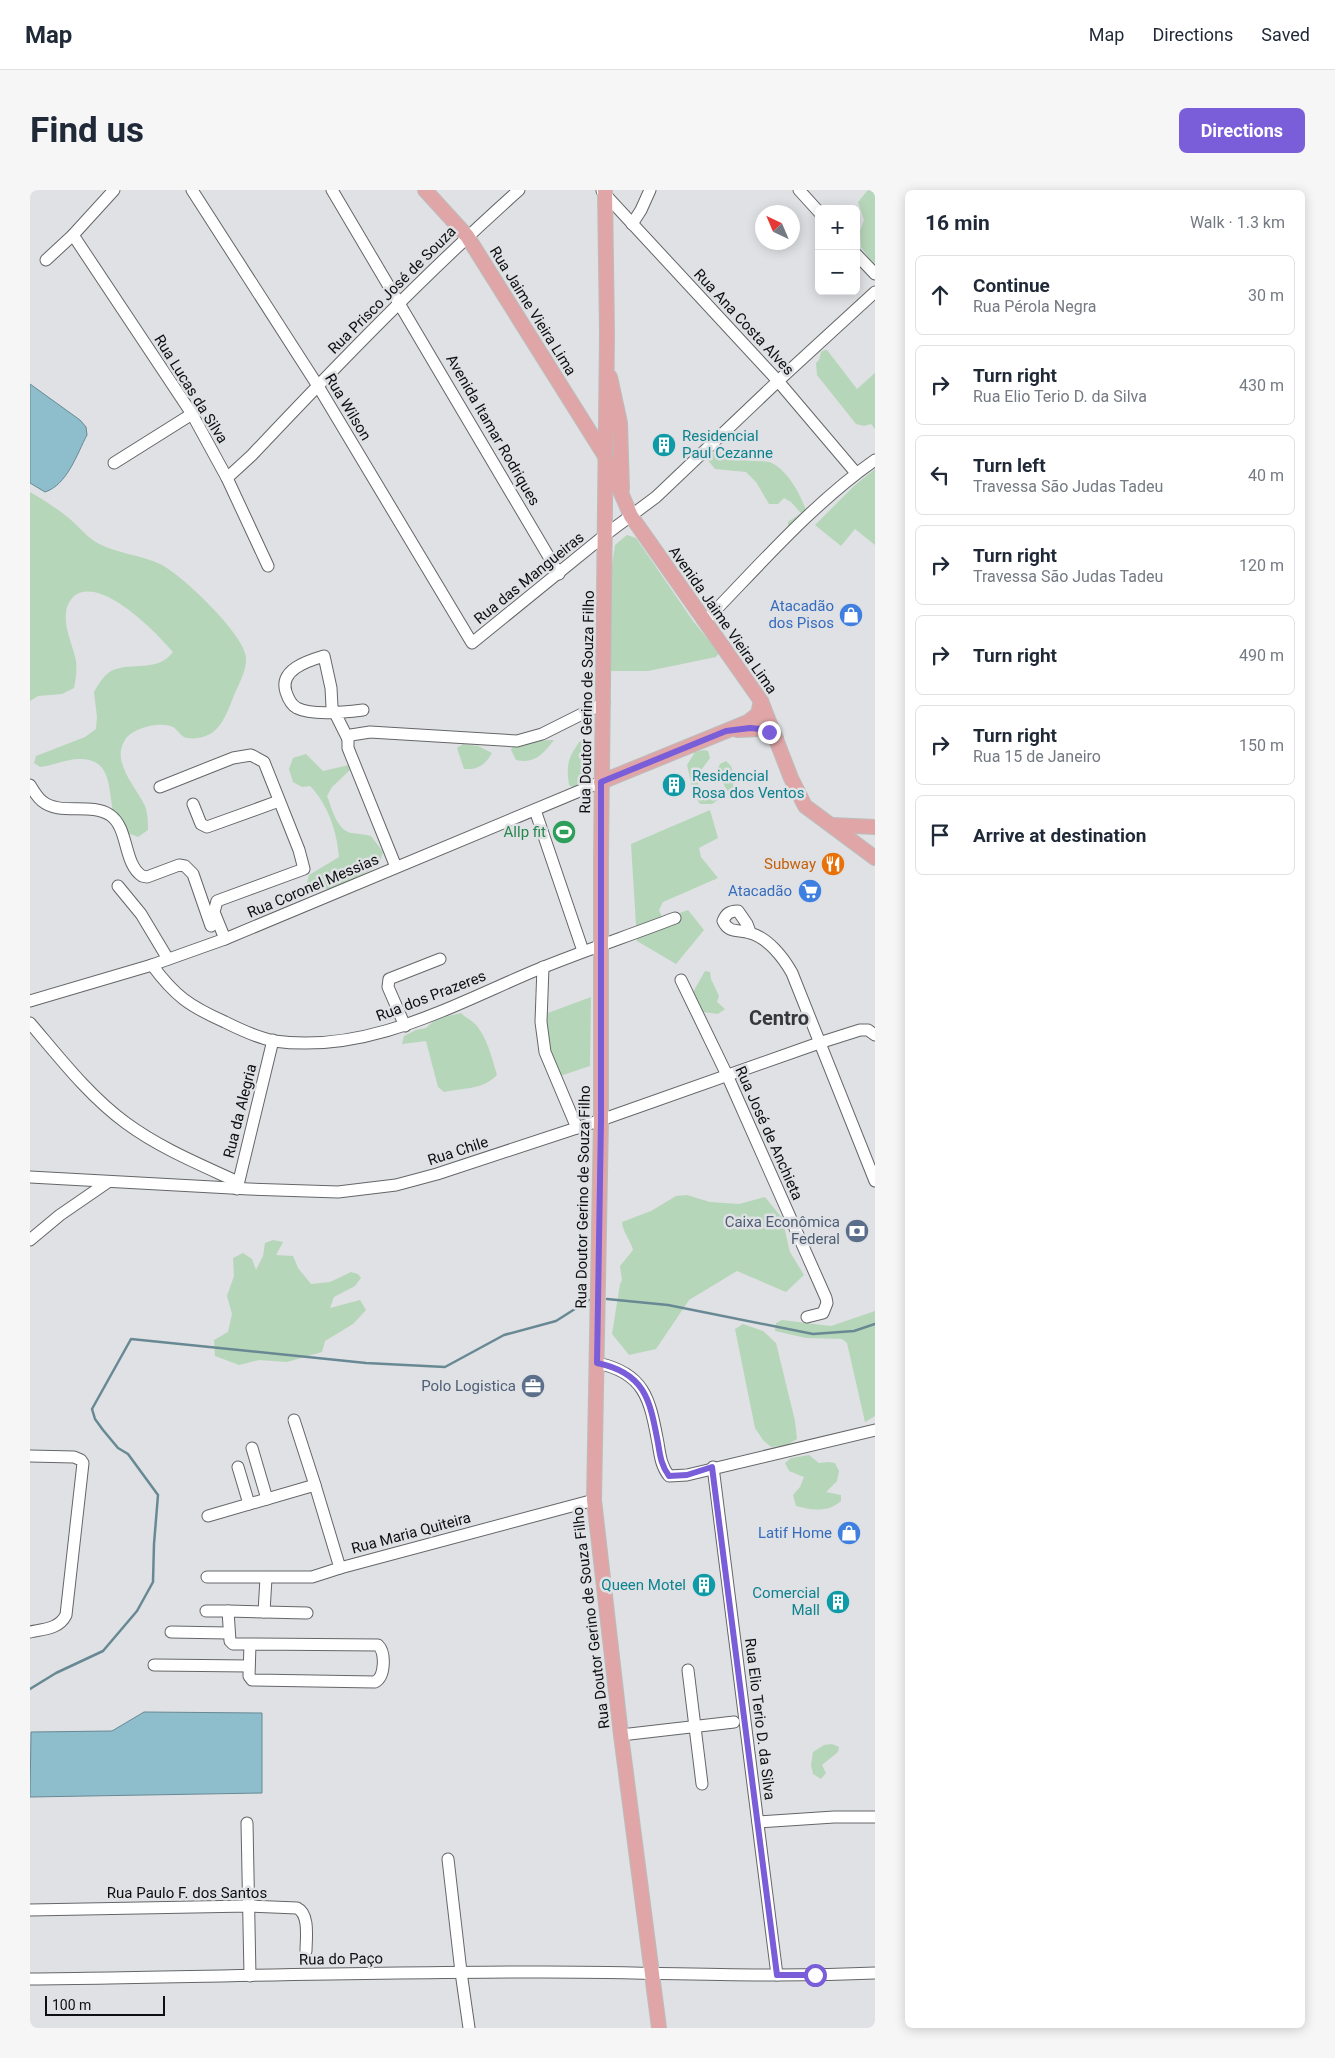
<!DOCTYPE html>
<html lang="en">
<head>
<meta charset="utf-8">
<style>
  :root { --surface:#fff; --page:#f6f6f7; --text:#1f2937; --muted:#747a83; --line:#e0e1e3; --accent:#7a5dd8 }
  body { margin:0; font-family:Roboto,sans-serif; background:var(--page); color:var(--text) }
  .controls { position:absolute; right:15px; top:15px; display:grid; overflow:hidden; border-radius:8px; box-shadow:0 2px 12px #0003 }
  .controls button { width:45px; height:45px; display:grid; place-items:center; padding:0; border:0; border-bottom:1px solid var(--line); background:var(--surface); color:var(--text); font:25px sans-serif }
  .compass { position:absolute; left:725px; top:15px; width:45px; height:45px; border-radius:50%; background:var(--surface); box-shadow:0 2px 12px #0003; rotate:316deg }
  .scale { position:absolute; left:15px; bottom:12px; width:120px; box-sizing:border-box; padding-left:5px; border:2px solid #0e0f10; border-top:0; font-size:14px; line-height:18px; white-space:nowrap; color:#0e0f10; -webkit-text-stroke:4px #dfe1e4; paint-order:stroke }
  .stop { position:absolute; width:15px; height:15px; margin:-11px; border:4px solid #7a5dd8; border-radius:50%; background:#fff }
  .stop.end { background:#7a5dd8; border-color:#fff; box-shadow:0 1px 5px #0008 }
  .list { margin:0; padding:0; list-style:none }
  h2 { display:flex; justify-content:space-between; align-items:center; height:65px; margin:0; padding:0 20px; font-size:21px }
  h2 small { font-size:16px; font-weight:400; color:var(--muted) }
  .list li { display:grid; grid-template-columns:32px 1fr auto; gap:15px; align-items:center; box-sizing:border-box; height:80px; margin:0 10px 10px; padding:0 10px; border:1px solid var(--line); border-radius:8px }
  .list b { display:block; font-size:19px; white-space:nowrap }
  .list p { margin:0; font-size:16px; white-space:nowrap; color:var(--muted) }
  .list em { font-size:16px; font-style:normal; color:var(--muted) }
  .icon { flex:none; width:28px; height:28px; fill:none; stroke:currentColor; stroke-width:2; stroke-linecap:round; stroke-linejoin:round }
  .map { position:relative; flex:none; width:845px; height:1838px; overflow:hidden; border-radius:8px }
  header { display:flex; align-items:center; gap:30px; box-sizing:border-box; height:70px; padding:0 25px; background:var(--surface); border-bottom:1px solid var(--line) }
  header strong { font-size:24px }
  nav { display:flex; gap:28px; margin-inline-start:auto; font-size:18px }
  .intro { display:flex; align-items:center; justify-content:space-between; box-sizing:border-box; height:120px; padding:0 30px }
  h1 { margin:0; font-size:35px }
  .button { padding:12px 22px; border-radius:8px; background:var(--accent); color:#fff; font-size:18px; font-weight:700 }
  main { display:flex; gap:30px; padding:0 30px }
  aside { flex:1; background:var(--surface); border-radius:8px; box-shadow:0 2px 12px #0003 }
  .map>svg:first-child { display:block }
</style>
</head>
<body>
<header>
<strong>Map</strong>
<nav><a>Map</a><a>Directions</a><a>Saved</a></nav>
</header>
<div class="intro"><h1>Find us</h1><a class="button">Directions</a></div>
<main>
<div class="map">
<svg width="845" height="1838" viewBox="0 0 845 1838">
  <rect width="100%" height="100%" fill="#dfe1e4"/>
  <g fill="#b6d6b9">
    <path d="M838 0H845V77L831 57 830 41 834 30 828 12Z"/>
    <path d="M795 160H797L827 199 845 183V239L841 234 834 236 826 234 787 185 786 173 789 170 791 162Z"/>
    <path d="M685 261C696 263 704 267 715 270 723 272 735 270 742 273 759 282 771 305 777 323L762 338 758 337V332L771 323 761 312 754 308 748 314H739L726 292 716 282 685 279 677 269Z"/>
    <path d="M845 279V355L825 339 811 356 785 335 824 296Z"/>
    <path d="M0 302C14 310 28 319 41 330 50 338 58 348 69 354 89 364 111 365 130 374 151 384 214 444 216 467 217 479 210 492 205 503 199 517 194 536 180 544 173 548 162 550 154 547 150 545 147 539 143 537 130 531 102 538 95 550 81 571 105 596 114 614 118 622 118 632 118 640L108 647C105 645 100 644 97 643 68 625 96 568 48 569 36 569 22 576 10 577L4 573 6 566 55 547 66 539 67 527 64 502C68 495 74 485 81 481 103 471 127 483 143 462 127 443 71 385 44 406 40 410 36 417 36 423 34 439 43 455 46 471 47 480 46 489 44 498L32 504 8 506 0 511Z"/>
    <path d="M597 345 606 348 663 431 689 463 686 467 618 481H577L578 402 585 355Z"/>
    <path d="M524 550C513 564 505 574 486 570L481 560 483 556 503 551Z"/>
    <path d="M550 551 561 559C564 577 558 587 545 598L539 595C536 574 538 568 550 551Z"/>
    <path d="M433 554 448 556 462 563C455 575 448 580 434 579L427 558Z"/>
    <path d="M674 560 678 561 680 568 669 583 668 597 673 603H691L692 607 682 614H670L664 605 657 575 665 562Z"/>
    <path d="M276 564 293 581 319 575 320 580 302 597 297 606C302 618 306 639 321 643 327 644 334 644 341 646L353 662 350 671 343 679 302 699H288L276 696 279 685 309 667C307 642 298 614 280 596L272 597 263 592 259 579 263 568Z"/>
    <path d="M696 571 701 576 706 592 703 594 704 600 699 603 686 582 690 574Z"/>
    <path d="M680 620 688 648 669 658 671 667 688 688 633 712 629 720 633 729 658 720 674 740 646 774 607 751 601 654Z"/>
    <path d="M675 781 680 782 681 789 689 806 687 812 695 819 688 824 673 822 662 804Z"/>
    <path d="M561 807 560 876 530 886C519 865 514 847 518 823Z"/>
    <path d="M431 823C436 828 443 831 447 836 458 850 462 869 467 885 453 900 432 898 414 902L408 897 396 851 372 854 374 846 386 840 396 838 406 829Z"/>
    <path d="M657 1005 680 1012 709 1014 735 1007 752 1028 760 1062 774 1085 756 1102 707 1081 659 1110 626 1159 599 1165 582 1144 590 1094 592 1090 590 1076 603 1060C600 1049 593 1043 592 1032L621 1021 646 1006Z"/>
    <path d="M243 1050 253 1052 246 1065 263 1066 268 1078 281 1094 300 1092 321 1082 328 1084 331 1088 325 1096 304 1107 300 1118 330 1110 336 1120 323 1134 295 1151 292 1162 257 1172 229 1170 209 1175 185 1166 184 1150 198 1142 202 1124 197 1106 204 1086 203 1068 213 1063 222 1069 226 1080 233 1066 235 1053Z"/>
    <path d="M845 1121V1226L835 1232 817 1153 812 1149 776 1148 745 1141 746 1133 752 1130 801 1136Z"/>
    <path d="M713 1134 733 1141 746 1153 765 1231 767 1249 757 1255 741 1257 733 1250 725 1238 705 1139Z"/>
    <path d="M779 1265 789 1273 799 1272 805 1273 809 1281 807 1291 796 1302 811 1305V1311C798 1323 781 1320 766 1316L763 1305 770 1297 774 1287 759 1281 755 1273 761 1268Z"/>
    <path d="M802 1554 809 1557 808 1562 792 1575 796 1583 791 1589 783 1584 781 1575 783 1562 794 1555Z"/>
  </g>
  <g fill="#8ebdcc" stroke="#688994">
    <path d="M0 194 50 230 56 237 57 245C47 264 37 295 15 302L0 293Z"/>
    <path d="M114 1522 232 1523V1603L0 1607 1 1542 82 1541Z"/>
  </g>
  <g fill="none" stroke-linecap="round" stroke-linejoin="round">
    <g stroke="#688994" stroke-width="2.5">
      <path d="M577 1109 638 1115 783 1144 824 1141 845 1134"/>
      <path d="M0 1499 26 1483 73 1461 107 1421 123 1392 124 1354 128 1305 98 1264 88 1258 73 1240 65 1229 62 1219 101 1149 336 1173 415 1177 474 1145 526 1131 559 1110"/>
    </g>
    <g stroke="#646668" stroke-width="13">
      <g id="minor">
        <path d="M162 0 288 196 442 453 575 345 626 307 748 191 845 102"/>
        <path d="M302 0 529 384"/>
        <path d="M769 0 789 22"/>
        <path d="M572 1 748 191 826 283"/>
        <path d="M602 34 611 20 620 0"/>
        <path d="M43 45 162 224 197 288 238 376"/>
        <path d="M826 64 845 84"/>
        <path d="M16 70 43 45 84 0"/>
        <path d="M84 273 162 224"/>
        <path d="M197 288 222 265C308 174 395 84 489 0"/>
        <path d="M674 432C727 378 783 313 845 270"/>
        <path d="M318 549 302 517 301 498 294 466C277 471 249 480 256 502 258 508 261 515 267 518 282 526 317 522 333 520"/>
        <path d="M0 595C3 600 7 607 12 611 30 626 60 612 80 625 99 638 93 673 112 686L117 687 149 675 155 676 163 684 181 736"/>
        <path d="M130 597 203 568 221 565 234 572 269 660 274 679 187 711 184 722 195 749"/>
        <path d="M163 614 171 634 177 637 249 611"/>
        <path d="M505 620 553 761"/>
        <path d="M366 677 318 558V549L321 545 340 542 487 551 512 544 574 513"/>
        <path d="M88 696 111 724 138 769"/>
        <path d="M720 742 717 734 708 721C699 721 696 724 693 731 699 744 709 739 720 743 738 748 753 767 762 783L845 991"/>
        <path d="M122 775C145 806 159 816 195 832 209 839 228 848 244 851 337 864 421 816 504 781 550 762 598 746 645 728"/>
        <path d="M513 777 511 832 515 862 547 938"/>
        <path d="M651 790 697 885 796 1108 797 1113 793 1123 777 1127"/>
        <path d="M0 811 122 775 195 749 571 592"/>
        <path d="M0 833C29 867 59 906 96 933 130 958 169 974 208 992"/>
        <path d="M375 836 358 797 359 789 410 769"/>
        <path d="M0 987 219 999 308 1002 366 995 407 984 571 930 789 853 830 840H838L845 845"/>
        <path d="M207 999 243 850"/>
        <path d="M0 1050 30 1025 78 992"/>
        <path d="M567 1173C616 1183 620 1211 628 1253 630 1265 631 1276 639 1286L657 1285 845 1240"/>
        <path d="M264 1230 285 1295"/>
        <path d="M222 1258 237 1309"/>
        <path d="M0 1266 44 1267 51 1270 53 1273 36 1425C29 1439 14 1439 0 1442"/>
        <path d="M208 1277 219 1314"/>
        <path d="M683 1277 747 1785"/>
        <path d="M178 1326 285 1295 310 1378 564 1310"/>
        <path d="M177 1387H282L310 1378"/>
        <path d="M176 1421H198"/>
        <path d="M234 1422 236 1388"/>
        <path d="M141 1442 198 1443"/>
        <path d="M220 1454 348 1455C356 1463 355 1487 345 1492L222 1490 219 1486 220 1454H203L200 1451 198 1421 277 1423"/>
        <path d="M124 1475 219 1476"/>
        <path d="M658 1480 672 1594"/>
        <path d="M591 1545 704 1532"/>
        <path d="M728 1632 804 1627H845"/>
        <path d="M217 1633 220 1786"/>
        <path d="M418 1669 431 1782 439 1838"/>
        <path d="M0 1720 219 1716 267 1718C280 1724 276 1749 276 1761"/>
        <path d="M0 1789C171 1787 342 1782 514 1782 624 1782 735 1788 845 1783"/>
      </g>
    </g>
    <g stroke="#bcbcbc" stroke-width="16">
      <g id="major">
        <path d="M395 0 437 46 575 266 601 326 731 511 761 588 775 616 845 668"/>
        <path d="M575 0 577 144 571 667V930L564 1310 591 1545 629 1838"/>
        <path d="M580 187 590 233 592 299"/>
        <path d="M707 540 731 539 746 548"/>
        <path d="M571 592 718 532 728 524 731 511"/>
        <path d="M802 635 845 637"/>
      </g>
    </g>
    <use href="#minor" stroke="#fff" stroke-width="11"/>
    <use href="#major" stroke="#e0a6a7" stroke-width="14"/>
  </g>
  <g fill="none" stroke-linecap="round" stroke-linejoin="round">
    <path stroke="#7a5dd8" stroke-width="6" d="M739 542 731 539 720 538 696 541 571 592V930L567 1173C616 1183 620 1211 628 1253 630 1265 631 1275 639 1286L657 1285 682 1277 747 1785H785"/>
  </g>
  <defs>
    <g id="building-disc" transform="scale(1.25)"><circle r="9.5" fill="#0f9aa8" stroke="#dfe1e4"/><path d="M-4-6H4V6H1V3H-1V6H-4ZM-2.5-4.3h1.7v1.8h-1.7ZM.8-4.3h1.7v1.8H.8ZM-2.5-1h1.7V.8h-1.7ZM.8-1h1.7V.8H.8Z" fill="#fff"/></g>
    <g id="shop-disc" transform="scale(1.25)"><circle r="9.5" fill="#3f7fe0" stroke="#dfe1e4"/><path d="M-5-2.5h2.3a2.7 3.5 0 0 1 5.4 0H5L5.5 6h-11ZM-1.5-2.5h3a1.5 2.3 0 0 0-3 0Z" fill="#fff"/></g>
    <g id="stadium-disc" transform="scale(1.25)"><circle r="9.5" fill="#2e9e5b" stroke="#dfe1e4"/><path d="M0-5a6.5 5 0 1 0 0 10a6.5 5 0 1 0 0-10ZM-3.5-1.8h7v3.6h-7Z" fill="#fff"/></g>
    <g id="restaurant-disc" transform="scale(1.25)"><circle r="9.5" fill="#e8710a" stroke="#dfe1e4"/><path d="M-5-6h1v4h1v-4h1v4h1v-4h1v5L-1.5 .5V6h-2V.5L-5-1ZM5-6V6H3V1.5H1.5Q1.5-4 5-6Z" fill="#fff"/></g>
    <g id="supermarket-disc" transform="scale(1.25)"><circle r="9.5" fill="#3f7fe0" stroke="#dfe1e4"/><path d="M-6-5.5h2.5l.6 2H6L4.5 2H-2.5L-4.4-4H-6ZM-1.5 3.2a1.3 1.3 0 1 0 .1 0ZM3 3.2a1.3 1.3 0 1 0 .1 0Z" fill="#fff"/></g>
    <g id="bank-disc" transform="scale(1.25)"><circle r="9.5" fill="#5c6f8a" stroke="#dfe1e4"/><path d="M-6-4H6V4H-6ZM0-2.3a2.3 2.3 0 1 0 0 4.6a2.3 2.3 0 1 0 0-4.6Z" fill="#fff"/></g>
    <g id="office-disc" transform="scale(1.25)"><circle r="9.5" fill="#5c6f8a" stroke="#dfe1e4"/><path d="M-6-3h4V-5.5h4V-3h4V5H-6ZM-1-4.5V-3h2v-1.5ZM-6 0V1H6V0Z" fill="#fff"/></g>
  </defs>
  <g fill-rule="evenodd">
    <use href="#building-disc" x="634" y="255"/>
    <use href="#shop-disc" x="821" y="425"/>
    <use href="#building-disc" x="644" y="595"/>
    <use href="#stadium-disc" x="534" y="642"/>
    <use href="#restaurant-disc" x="803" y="674"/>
    <use href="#supermarket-disc" x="780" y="701"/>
    <use href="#bank-disc" x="827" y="1041"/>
    <use href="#office-disc" x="503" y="1196"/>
    <use href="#shop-disc" x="819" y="1343"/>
    <use href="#building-disc" x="674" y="1395"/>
    <use href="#building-disc" x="808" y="1412"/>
  </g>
  <g text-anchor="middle" stroke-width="5" stroke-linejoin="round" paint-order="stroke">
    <g font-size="15" fill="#0e0f10" stroke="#dfe1e4">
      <text transform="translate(362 100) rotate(-45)" y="5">Rua Prisco José de Souza</text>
      <text transform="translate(503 121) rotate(58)" y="5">Rua Jaime Vieira Lima</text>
      <text transform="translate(714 132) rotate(47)" y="5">Rua Ana Costa Alves</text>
      <text transform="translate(161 199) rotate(58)" y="5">Rua Lucas da Silva</text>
      <text transform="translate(318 217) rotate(59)" y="5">Rua Wilson</text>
      <text transform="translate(463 240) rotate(60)" y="5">Avenida Itamar Rodriques</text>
      <text transform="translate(499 388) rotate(-39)" y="5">Rua das Mangueiras</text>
      <text transform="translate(693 430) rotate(55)" y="5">Avenida Jaime Vieira Lima</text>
      <text transform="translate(557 512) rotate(-89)" y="5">Rua Doutor Gerino de Souza Filho</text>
      <text transform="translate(283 696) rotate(-23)" y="5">Rua Coronel Messias</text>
      <text transform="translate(401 806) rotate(-21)" y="5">Rua dos Prazeres</text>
      <text transform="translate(210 921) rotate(-76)" y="5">Rua da Alegria</text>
      <text transform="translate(739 943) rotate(66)" y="5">Rua José de Anchieta</text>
      <text transform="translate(428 961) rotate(-18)" y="5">Rua Chile</text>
      <text transform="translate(553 1007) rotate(-89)" y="5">Rua Doutor Gerino de Souza Filho</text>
      <text transform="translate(381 1343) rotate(-15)" y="5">Rua Maria Quiteira</text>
      <text transform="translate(561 1428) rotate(-97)" y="5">Rua Doutor Gerino de Souza Filho</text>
      <text transform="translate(730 1529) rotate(83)" y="5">Rua Elio Terio D. da Silva</text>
      <text x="157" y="1708">Rua Paulo F. dos Santos</text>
      <text transform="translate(311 1769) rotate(-1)" y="5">Rua do Paço</text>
    </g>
    <g font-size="15" fill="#0d838f" stroke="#dfe1e4" text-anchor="start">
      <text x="652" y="251">Residencial<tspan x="652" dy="17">Paul Cezanne</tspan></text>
      <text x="662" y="591">Residencial<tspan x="662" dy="17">Rosa dos Ventos</tspan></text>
      <text x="656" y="1400" text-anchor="end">Queen Motel</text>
      <text x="790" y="1408" text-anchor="end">Comercial<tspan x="790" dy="17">Mall</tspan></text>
    </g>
    <g font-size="15" fill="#366cbe" stroke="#dfe1e4" text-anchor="end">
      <text x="804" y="421">Atacadão<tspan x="804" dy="17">dos Pisos</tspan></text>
      <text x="762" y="706">Atacadão</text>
      <text x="802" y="1348">Latif Home</text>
    </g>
    <g font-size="15" fill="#27864d" stroke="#dfe1e4" text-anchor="end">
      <text x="516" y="647">Allp fit</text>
    </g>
    <g font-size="15" fill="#c56008" stroke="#dfe1e4" text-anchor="end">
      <text x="786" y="679">Subway</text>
    </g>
    <g font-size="15" fill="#4e5e75" stroke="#dfe1e4" text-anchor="end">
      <text x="810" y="1037">Caixa Econômica<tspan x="810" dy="17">Federal</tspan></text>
      <text x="486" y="1201">Polo Logistica</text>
    </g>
    <g font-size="20" font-weight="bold" fill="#36373a" stroke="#dfe1e4">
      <text x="749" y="835">Centro</text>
    </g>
  </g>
</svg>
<div class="controls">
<button>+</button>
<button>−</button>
</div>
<svg class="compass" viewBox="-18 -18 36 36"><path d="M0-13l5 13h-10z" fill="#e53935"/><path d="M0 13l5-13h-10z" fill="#747a83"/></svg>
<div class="scale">100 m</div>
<div class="stop" style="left:785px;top:1785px"></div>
<div class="stop end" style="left:739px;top:542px"></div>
</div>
<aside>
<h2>16 min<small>Walk · 1.3 km</small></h2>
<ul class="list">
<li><svg class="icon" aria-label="ahead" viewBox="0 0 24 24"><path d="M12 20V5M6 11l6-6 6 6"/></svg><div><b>Continue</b><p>Rua Pérola Negra</p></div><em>30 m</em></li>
<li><svg class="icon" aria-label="right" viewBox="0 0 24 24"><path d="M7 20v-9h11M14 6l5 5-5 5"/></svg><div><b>Turn right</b><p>Rua Elio Terio D. da Silva</p></div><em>430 m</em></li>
<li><svg class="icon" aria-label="left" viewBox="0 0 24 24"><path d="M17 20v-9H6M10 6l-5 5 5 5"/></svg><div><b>Turn left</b><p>Travessa São Judas Tadeu</p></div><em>40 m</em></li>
<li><svg class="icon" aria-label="right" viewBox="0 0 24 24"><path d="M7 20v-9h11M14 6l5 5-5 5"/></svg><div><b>Turn right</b><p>Travessa São Judas Tadeu</p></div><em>120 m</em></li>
<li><svg class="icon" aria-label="right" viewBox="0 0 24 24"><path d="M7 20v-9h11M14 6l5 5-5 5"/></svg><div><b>Turn right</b></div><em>490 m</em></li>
<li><svg class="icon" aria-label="right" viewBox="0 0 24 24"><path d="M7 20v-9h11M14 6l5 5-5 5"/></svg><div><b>Turn right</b><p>Rua 15 de Janeiro</p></div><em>150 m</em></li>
<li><svg class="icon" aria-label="arrive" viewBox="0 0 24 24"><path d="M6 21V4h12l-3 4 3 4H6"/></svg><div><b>Arrive at destination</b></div></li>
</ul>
</aside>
</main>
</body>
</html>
